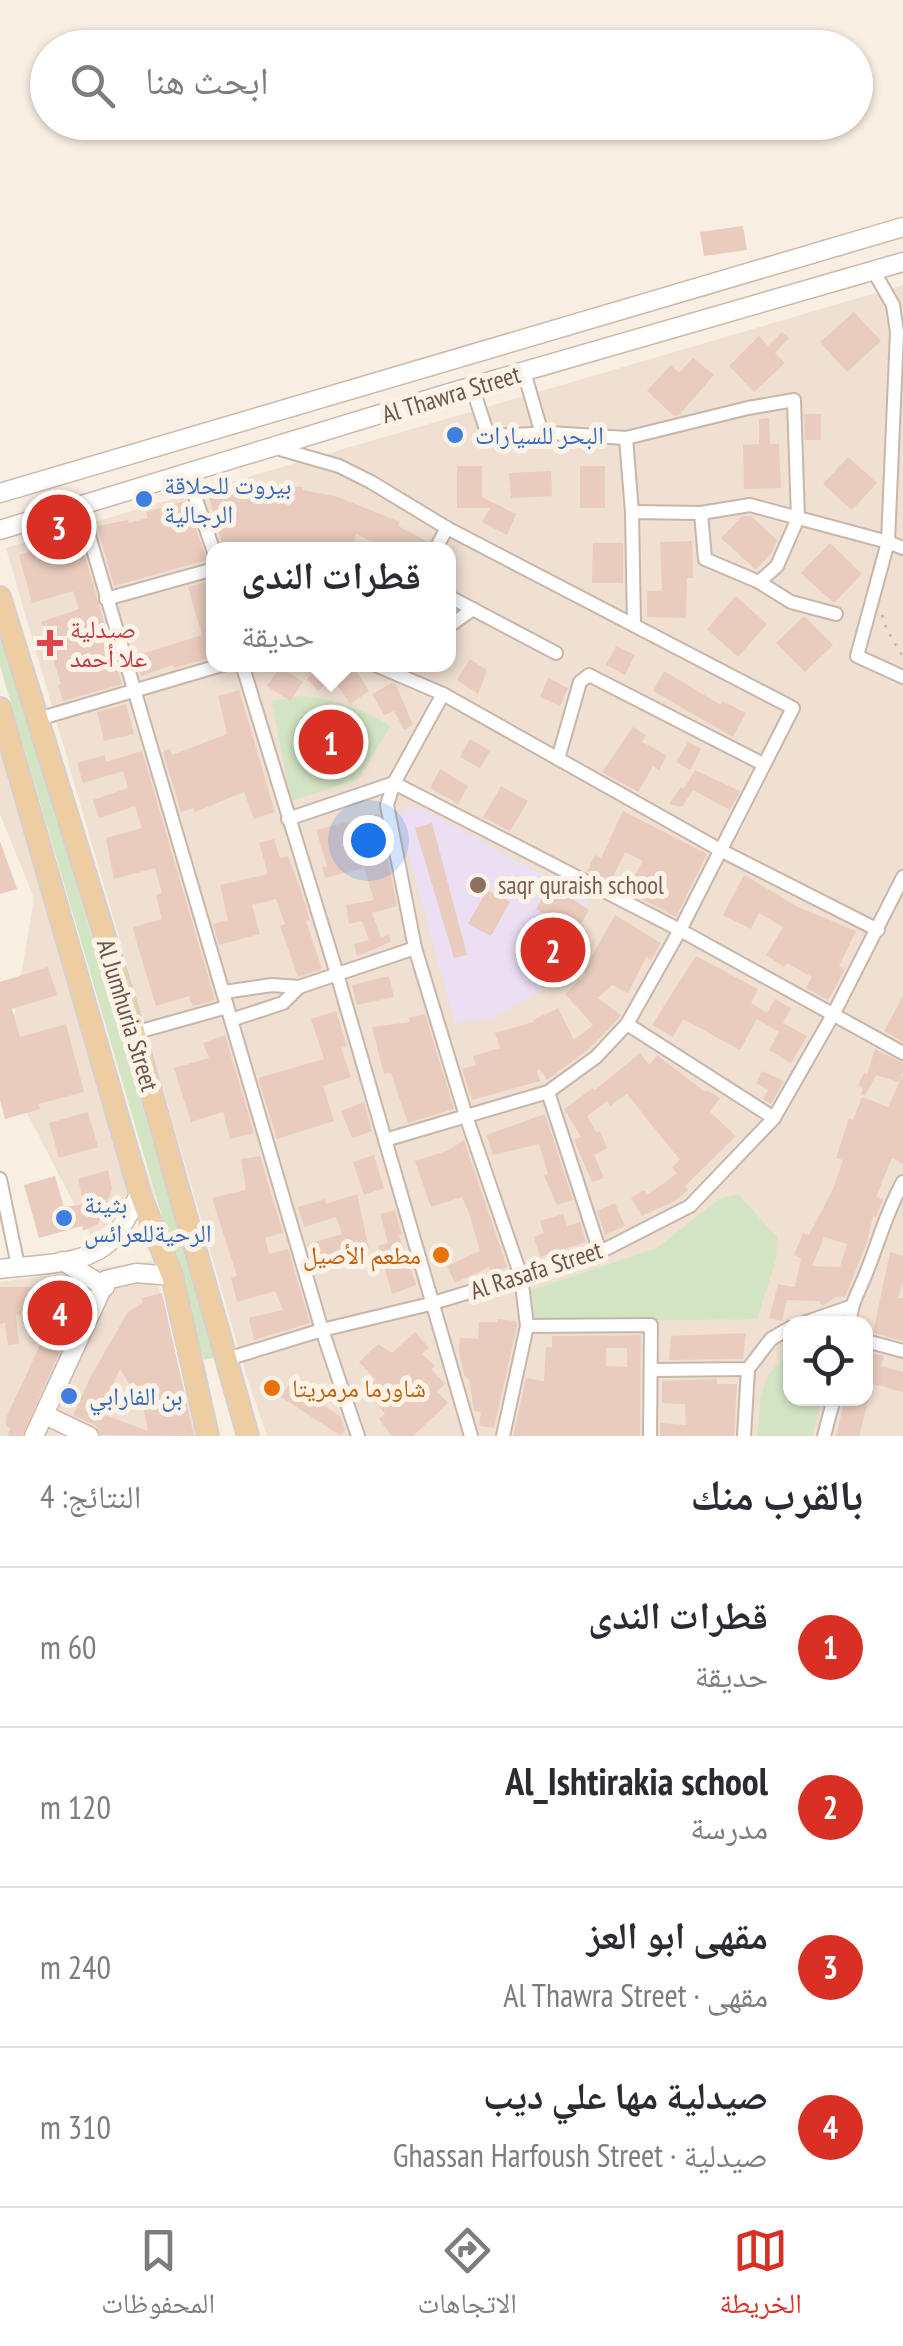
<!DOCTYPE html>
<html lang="ar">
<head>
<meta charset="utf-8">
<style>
  :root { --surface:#fff; --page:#f2f2f3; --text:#2b2b33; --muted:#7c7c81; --line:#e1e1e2; --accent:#d93025 }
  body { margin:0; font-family:"PT Sans Narrow","Noto Naskh Arabic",sans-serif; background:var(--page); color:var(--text); direction:rtl }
  .controls { position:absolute; right:30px; bottom:30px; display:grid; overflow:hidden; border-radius:20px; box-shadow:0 2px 8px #0004 }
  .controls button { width:90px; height:90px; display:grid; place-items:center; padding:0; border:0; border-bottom:2px solid var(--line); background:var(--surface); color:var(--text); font:50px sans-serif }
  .you { position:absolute; left:368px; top:840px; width:35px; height:35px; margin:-25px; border:8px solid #fff; border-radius:50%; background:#1a73e8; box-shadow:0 0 0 15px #1a73e833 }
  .badge { display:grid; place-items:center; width:65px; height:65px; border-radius:50%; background:var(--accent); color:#fff; font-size:32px; font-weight:700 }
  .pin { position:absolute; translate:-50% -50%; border:5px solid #fff; box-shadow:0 2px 10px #0006 }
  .popup { position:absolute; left:206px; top:542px; width:250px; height:130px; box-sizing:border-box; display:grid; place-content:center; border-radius:20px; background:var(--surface); filter:drop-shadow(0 2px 8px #0005); font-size:32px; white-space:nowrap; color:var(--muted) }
  .popup b { font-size:38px; color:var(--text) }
  .popup::after { content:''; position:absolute; left:50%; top:100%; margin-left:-20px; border:20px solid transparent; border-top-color:var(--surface) }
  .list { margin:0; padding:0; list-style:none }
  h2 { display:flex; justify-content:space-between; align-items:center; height:130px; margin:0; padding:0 40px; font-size:42px }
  h2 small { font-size:32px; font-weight:400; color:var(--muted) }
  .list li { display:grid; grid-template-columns:65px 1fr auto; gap:30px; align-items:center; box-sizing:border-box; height:160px; padding:0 40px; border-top:2px solid var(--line) }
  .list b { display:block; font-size:38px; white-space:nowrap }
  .list p { margin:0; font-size:32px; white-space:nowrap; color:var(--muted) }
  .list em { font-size:32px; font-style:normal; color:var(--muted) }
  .icon { flex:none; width:55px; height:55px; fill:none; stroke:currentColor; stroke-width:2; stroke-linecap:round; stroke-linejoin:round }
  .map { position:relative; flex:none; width:903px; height:1436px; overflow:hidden; direction:ltr }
  .search { position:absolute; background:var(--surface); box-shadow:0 2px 8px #0004; left:30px; right:30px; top:30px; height:110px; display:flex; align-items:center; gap:25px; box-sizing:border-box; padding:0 35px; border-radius:55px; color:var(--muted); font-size:38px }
  .sheet { height:770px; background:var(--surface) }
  nav { display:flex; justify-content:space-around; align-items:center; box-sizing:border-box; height:140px; border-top:2px solid var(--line); background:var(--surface); font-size:28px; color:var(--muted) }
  nav a { display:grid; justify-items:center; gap:5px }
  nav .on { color:var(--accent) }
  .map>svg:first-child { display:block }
</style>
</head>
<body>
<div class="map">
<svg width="903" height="1436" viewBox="0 0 903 1436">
  <rect width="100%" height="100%" fill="#f8eee2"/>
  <g fill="#efe0d2" fill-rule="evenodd">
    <path d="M903 285V1436H267L248 1381 6 548ZM214 550H448V664H214ZM790 1324H866V1398H790Z"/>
    <path d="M0 737 155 1195 91 1236 5 1071 34 898 0 814Z"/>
    <path d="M152 1261 196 1436H0V1282Z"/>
  </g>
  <path fill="#ebdff4" d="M406 808 423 809 589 901 538 992 492 1019 455 1023 398 816Z"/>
  <g fill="#d3e4c3">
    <path d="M0 628 217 1357 204 1360 0 666Z"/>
    <path d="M301 696C325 697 372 711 390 727L358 779 291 801 272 701Z"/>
    <path d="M738 1194 777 1237 776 1260 757 1319 535 1322 531 1290 657 1248 719 1199Z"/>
    <path d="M790 1356V1398L822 1399 812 1436H757C761 1403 757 1373 790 1356Z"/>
  </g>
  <g fill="#eaccbe" fill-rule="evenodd">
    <path d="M743 226 747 250 704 256 700 232Z"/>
    <path d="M854 312 881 341 847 372 820 342Z"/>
    <path d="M782 332 789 338 775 353 785 363 754 392 729 366 759 336 768 346Z"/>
    <path d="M693 358 714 375 679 415 674 416 647 391 671 365 679 373Z"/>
    <path d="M804 414H821V440H805Z"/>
    <path d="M769 418 770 444H779L781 488 744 489 743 445 759 444V419Z"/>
    <path d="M848 457 877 483 852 510 823 484Z"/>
    <path d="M457 466H482V497L516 514 507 535 482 522 490 508H457Z"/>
    <rect x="580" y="466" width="25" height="42"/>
    <path d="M551 471 552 496 511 498 509 473Z"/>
    <path d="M250 487H303V490L338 497 400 522 398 526 428 542 425 550H391L356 534 351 550 267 544H245L246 550H224L209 497Z"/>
    <path d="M186 501 207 560 114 586 97 526 128 520 129 523 148 518 146 512Z"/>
    <path d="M742 516H751L777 540 772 552 756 570 721 538Z"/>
    <path d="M692 541 693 578H687L686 618 647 617V591H662L660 542Z"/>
    <path d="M593 543H623V583H592Z"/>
    <path d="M830 543 862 574 834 603 801 573Z"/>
    <path d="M46 546 51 560 83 550 122 684 63 701 58 685 61 684 41 622 79 609 73 591 32 603 19 555Z"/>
    <path d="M214 580V657L174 668 173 665 141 676 135 656 202 635 188 587Z"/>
    <path d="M736 596 767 624 738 657 707 629Z"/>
    <path d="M804 616 833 645 805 672 776 643Z"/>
    <path d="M616 646 635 655 625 675 606 665Z"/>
    <path d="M470 659 487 670 478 694 457 680Z"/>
    <path d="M352 664 369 691 350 704 333 678Z"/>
    <path d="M329 666 336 674 318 691 307 679 318 669 321 673Z"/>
    <path d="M280 667 303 682 290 701 267 686Z"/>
    <path d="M664 671 721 705 722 701 746 713 733 737 653 691Z"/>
    <path d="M548 678 568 688 560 706 540 697Z"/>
    <path d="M392 683 396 685 413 725 404 730 394 711 384 715 372 694Z"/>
    <path d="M239 690 275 812 254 819 244 792 195 812 193 808 181 812 163 752 170 749 172 755 227 734 218 696Z"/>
    <path d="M126 704 134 734 104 741 97 712Z"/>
    <path d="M633 727 646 735 642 742 667 755 659 770 653 766 638 792 602 772Z"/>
    <path d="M470 739 490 751 480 768 460 757Z"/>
    <path d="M688 742 701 749 690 770 676 762Z"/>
    <path d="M142 751 215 1000 193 1006 189 996 156 1006 138 947 133 927 162 919 156 895 162 893 155 868 114 879 106 838 142 828 135 806 99 818 93 800 128 788 123 771 83 783 77 763 105 755 106 762Z"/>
    <path d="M440 769 468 786 458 804 430 788Z"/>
    <path d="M695 770 740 791 730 810 693 790 682 807 669 804 681 787 684 789Z"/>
    <path d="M501 786 528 801 510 831 483 817Z"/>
    <path d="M623 811 707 854 676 917 632 894 642 880 635 875 643 861 625 852 610 883 587 871 595 855 601 858Z"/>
    <path d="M379 814 397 906 372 913 381 937 389 935 391 942 357 956 354 944 369 940 362 921 349 924 346 905 374 900 364 868 325 878 322 867 327 866 316 830Z"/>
    <path d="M432 823 467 955 454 958 415 828Z"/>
    <path d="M274 839 280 858 288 856 300 888 310 920 306 921 322 969 298 977 280 926 285 924 276 899 252 905 260 934 219 945 213 924 228 920 220 885 268 874 259 843Z"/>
    <path d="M0 841 17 889 0 894Z"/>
    <path d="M744 875 798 907 856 931 839 966 845 969 828 1000 806 988 812 977 787 963 784 967 766 955 783 927 759 913 751 929 723 915Z"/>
    <path d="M550 884 589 910 554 971 539 962 543 954 539 951 556 921 536 909Z"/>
    <path d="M487 890 510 902 491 936 468 924Z"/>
    <path d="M615 915 661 943 651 960 646 957 628 993 612 985 598 998 621 1015 619 1018 589 1049 547 1080 540 1069 537 1071 540 1081 472 1100 462 1069 476 1065 473 1056 500 1048 495 1033 534 1022 533 1020 558 1008 574 1040 593 1025 565 994 586 974 583 972Z"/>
    <path d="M696 956 758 989 751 1003 767 1013 775 999 791 1008 783 1023 807 1036 791 1063 769 1050 779 1032 757 1019 740 1050 683 1019 673 1037 652 1025Z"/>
    <path d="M48 967 57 995 12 1009 20 1037 66 1024 84 1092 38 1104 40 1109 5 1119 0 1100V982Z"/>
    <path d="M389 976 394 997 357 1005 352 985Z"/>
    <path d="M903 996V1042L884 1031Z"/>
    <path d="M336 1011 347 1046 341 1048 351 1077 323 1086 334 1121 277 1139 258 1078 324 1059 311 1019Z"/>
    <path d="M425 1014 454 1109 408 1123 391 1073 384 1074 372 1027 410 1022 409 1018Z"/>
    <path d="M225 1035 254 1133 230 1139 223 1112 191 1122 174 1068 209 1058 203 1043Z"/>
    <path d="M875 1049 903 1063V1071L899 1082 876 1075 865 1096 861 1094 863 1088 858 1085 864 1073 867 1074Z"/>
    <path d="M640 1053 649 1065 657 1055 705 1092 706 1090 720 1098 710 1112 736 1136 685 1186 688 1190 675 1201 642 1216 631 1198 644 1190 647 1195 664 1183 677 1173 672 1167 680 1160 627 1094 610 1106 607 1101 587 1116 596 1132 600 1131 607 1148 594 1155 604 1178 592 1182 574 1140 581 1137 564 1109 593 1088 595 1090Z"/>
    <path d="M762 1071 784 1081 771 1104 763 1099 768 1090 756 1083Z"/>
    <path d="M903 1075V1164L892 1158 876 1197 883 1199 876 1217 873 1216 867 1242 845 1297H836L822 1306 819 1301 787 1300 782 1321 769 1318 778 1284 795 1287 801 1258 794 1255 803 1233 809 1235 833 1189 843 1160 836 1158 849 1118 853 1120 862 1097 888 1107ZM824 1237 847 1244 840 1267 812 1266Z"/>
    <path d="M364 1102 372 1131 352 1138 341 1111Z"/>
    <path d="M88 1112 98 1147 59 1158 49 1123Z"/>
    <path d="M545 1114 573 1200 557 1205 544 1176 548 1174 539 1144 493 1155 486 1135Z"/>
    <path d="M464 1140 507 1267 492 1274 489 1267 455 1283 447 1266 480 1251 469 1213 462 1197 431 1207 415 1161 447 1151Z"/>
    <path d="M374 1155 384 1188 364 1195 353 1162Z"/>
    <path d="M260 1156 283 1233 265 1238 269 1254 288 1249 310 1323 254 1340 249 1318 283 1310 275 1291 237 1302 231 1278 237 1276 212 1198 246 1190 241 1159Z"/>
    <path d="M108 1170 112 1189 98 1224 83 1231 82 1226 39 1238 24 1185 55 1176 64 1207 84 1204 78 1179Z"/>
    <path d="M357 1194 369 1249 313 1265 307 1244 342 1234 336 1217 304 1227 298 1207 325 1199 326 1204Z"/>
    <path d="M615 1203 625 1226 605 1235 597 1211Z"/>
    <path d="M395 1210 402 1235H399L416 1285 392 1294 378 1246 388 1243 380 1214Z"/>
    <path d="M563 1214 567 1226 580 1222 586 1242 540 1257 534 1237 544 1233 540 1221Z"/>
    <path d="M890 1252 903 1256V1282L898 1298H903V1341L873 1333Z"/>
    <path d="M64 1280 87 1291 22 1436H7L11 1428 6 1426V1418L43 1339 39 1312 16 1315 19 1344 8 1345 5 1323 0 1324V1287H36L63 1284Z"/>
    <path d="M162 1293 194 1436 101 1435 95 1425 73 1415 91 1376 128 1312 143 1303 141 1298ZM120 1369 143 1406 148 1431 100 1413Z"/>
    <path d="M497 1319 516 1321 517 1326 494 1428 479 1426 481 1412 474 1411 469 1379 464 1375 459 1351 460 1338 478 1339 479 1322H497Z"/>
    <path d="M415 1332 429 1348 422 1354 435 1366 431 1369 445 1384 437 1391 448 1403 413 1436H392L379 1419 385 1414 373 1399 380 1393 371 1384 376 1380 359 1362 378 1344 392 1353Z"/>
    <path d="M746 1333 743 1359 669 1360 671 1336Z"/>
    <path d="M641 1335 640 1436H513L526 1378 544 1381 546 1347H552V1336ZM606 1348H627V1367L606 1366Z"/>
    <path d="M866 1351 884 1356 881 1366 903 1372V1392L866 1382Z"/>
    <path d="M717 1379V1384H737L734 1436H660V1423L686 1425 685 1404 662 1403V1381Z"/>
    <path d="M290 1383 341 1417 345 1430 341 1436 281 1397Z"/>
    <path d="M845 1398H869L859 1436H836Z"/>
  </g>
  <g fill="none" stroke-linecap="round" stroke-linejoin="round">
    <g stroke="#c7b6ab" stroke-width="16">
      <g id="street">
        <path d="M873 270 893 305 897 332 888 542 903 548"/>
        <path d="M524 372 542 434"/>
        <path d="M472 387 487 432 492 436 551 433 626 438"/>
        <path d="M273 447 339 466 371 482 447 528 793 708 680 930 627 1024 596 1057 548 1092 385 1140"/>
        <path d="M187 473 214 552"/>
        <path d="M80 505 322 1330 358 1436"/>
        <path d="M632 512 626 438 748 408 794 400 798 518 777 566 759 582 705 559 701 513"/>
        <path d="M435 550 447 528"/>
        <path d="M759 582 791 602 836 614"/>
        <path d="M448 596 556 653"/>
        <path d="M106 599 214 569"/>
        <path d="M634 625 632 512 701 513 750 505 888 542 857 656 903 677"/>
        <path d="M448 627 473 609"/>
        <path d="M242 664 337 974 471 1436"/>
        <path d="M373 664 443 694 722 851 878 930"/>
        <path d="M443 694 394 783 387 805 415 948 466 1116 521 1276 527 1326 503 1436"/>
        <path d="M38 719 225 664"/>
        <path d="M558 759 580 682 589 675 763 764"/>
        <path d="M288 819 394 783 680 930 903 1053"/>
        <path d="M224 992 272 985 299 987 415 948"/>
        <path d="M231 1020 283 1003 299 987"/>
        <path d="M627 1024 774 1118"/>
        <path d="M134 1033 227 1007"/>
        <path d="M548 1092 600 1252"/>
        <path d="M0 1179 18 1266"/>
        <path d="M801 1324 850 1307"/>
        <path d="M850 1324C850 1303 860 1290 867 1271 879 1241 887 1210 903 1182"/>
        <path d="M527 1326 651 1325 650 1436"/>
        <path d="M866 1341 903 1351"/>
        <path d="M227 1359 322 1330 430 1304 600 1252 690 1206 774 1118 834 1013 903 877"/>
        <path d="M651 1370 748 1369 771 1339 790 1328"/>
        <path d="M744 1436 748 1369"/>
        <path d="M824 1436 834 1398"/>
      </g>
    </g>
    <g stroke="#ccb8ab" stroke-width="21">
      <g id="secondary">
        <path d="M0 493 903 227"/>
        <path d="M0 530 449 393 903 262"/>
        <path d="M63 1261 105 1287"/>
        <path d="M0 1269C36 1264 90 1267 115 1236 125 1223 132 1207 140 1194"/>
        <path d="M45 1415 89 1436"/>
        <path d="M34 1436 106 1280 136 1273 172 1276"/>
      </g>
    </g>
    <g stroke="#d6cfcd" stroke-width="24">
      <g id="primary">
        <path d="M0 597 132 1024 248 1436"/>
        <path d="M0 708 140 1194 172 1276 208 1436"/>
      </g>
    </g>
    <path stroke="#ceb0a2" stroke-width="2.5" stroke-dasharray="2.5 8" stroke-linecap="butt" d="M882 615 887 630 903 657"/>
    <use href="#street" stroke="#fff" stroke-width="12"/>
    <use href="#secondary" stroke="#fff" stroke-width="18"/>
    <use href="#primary" stroke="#efcda3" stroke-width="20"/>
  </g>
  <g fill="#3f7fe0" stroke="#fcf3e8" stroke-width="4">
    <circle cx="455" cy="435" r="10"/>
    <circle cx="144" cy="499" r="10"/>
    <circle cx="64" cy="1218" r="10"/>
    <circle cx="69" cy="1396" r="10"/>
  </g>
  <path fill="#e0444e" stroke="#fcf3e8" stroke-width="4" d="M45 628h10v10h10v10h-10v10h-10v-10h-10v-10h10z"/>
  <circle fill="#8d6e63" stroke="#fcf3e8" stroke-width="4" cx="478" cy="885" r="10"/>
  <g fill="#e8710a" stroke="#fcf3e8" stroke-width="4">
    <circle cx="441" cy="1255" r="10"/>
    <circle cx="272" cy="1388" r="10"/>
  </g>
  <g text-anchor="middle" stroke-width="10" stroke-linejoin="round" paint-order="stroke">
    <g font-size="25" fill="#6d554c" stroke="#fcf3e8">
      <text transform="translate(451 394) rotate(-17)" y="9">Al Thawra Street</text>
      <text transform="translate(128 1015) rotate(73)" y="9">Al Jumhuria Street</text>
      <text transform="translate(536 1270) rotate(-18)" y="9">Al Rasafa Street</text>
    </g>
    <g font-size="25" fill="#366cbe" stroke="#fcf3e8" text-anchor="start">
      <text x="475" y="444">البحر للسيارات</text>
      <text x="164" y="494">بيروت للحلاقة<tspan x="164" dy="29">الرجالية</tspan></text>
      <text x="84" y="1213">بثينة<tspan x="84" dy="29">الرحيةللعرائس</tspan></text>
      <text x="89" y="1405">بن الفارابي</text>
    </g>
    <g font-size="25" fill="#be3a42" stroke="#fcf3e8" text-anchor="start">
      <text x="70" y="638">صيدلية<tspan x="70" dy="29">علا أحمد</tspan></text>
    </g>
    <g font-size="25" fill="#785e54" stroke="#fcf3e8" text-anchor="start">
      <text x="498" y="894">saqr quraish school</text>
    </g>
    <g font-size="25" fill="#c56008" stroke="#fcf3e8" text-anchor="end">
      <text x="421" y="1264">مطعم الأصيل</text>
      <text x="292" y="1397" text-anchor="start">شاورما مرمريتا</text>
    </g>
  </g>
</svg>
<div class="controls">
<button><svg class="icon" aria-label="locate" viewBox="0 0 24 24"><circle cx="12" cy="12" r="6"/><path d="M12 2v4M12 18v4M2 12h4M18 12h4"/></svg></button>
</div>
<div class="you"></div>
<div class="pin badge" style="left:331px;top:742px">1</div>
<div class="popup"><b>قطرات الندى</b>حديقة</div>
<div class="pin badge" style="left:553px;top:950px">2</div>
<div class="pin badge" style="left:59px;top:527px">3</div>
<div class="pin badge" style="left:60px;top:1313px">4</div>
<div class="search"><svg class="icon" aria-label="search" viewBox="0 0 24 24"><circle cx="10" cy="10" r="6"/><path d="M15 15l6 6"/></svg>ابحث هنا</div>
</div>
<section class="sheet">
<h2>بالقرب منك<small>النتائج: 4</small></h2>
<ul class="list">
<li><span class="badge">1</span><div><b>قطرات الندى</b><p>حديقة</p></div><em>60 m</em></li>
<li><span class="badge">2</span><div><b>Al_Ishtirakia school</b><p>مدرسة</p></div><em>120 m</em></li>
<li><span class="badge">3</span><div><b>مقهى ابو العز</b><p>مقهى · Al Thawra Street</p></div><em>240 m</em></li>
<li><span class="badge">4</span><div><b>صيدلية مها علي ديب</b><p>صيدلية · Ghassan Harfoush Street</p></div><em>310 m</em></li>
</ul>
</section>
<nav>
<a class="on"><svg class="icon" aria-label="map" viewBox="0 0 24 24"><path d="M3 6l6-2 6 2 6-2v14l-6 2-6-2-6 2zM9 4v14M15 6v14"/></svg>الخريطة</a>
<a><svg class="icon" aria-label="directions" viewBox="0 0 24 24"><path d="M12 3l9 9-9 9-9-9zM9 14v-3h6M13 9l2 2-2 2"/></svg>الاتجاهات</a>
<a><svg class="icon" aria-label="saved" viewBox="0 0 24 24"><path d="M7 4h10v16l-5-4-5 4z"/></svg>المحفوظات</a>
</nav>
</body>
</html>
